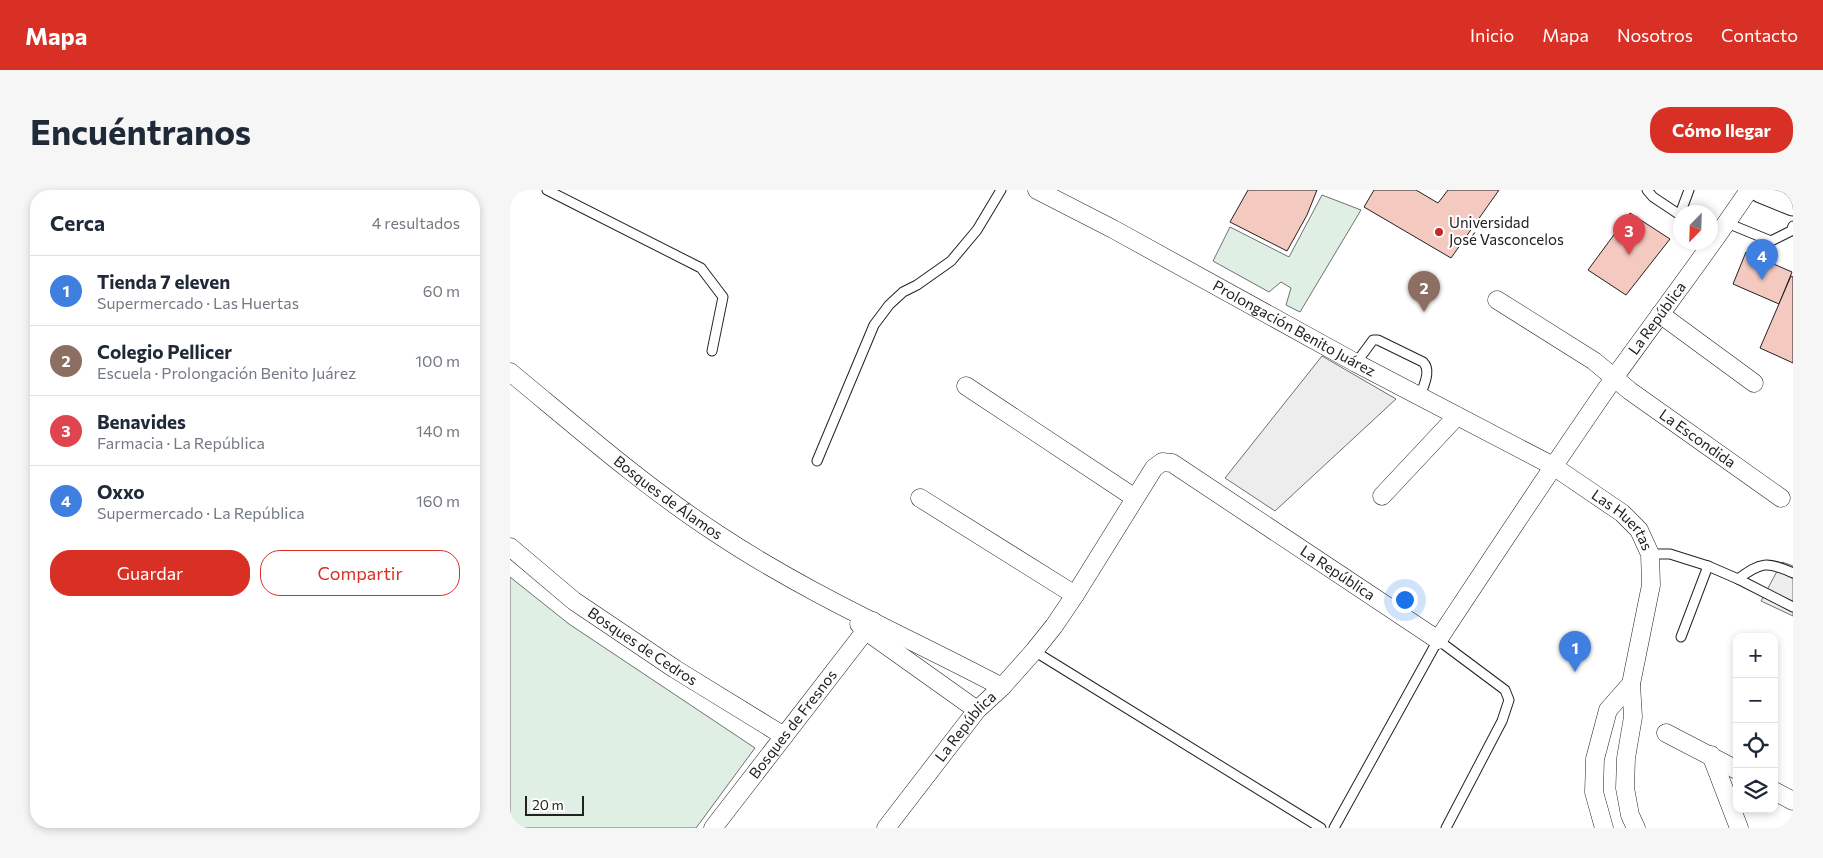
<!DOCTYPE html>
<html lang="es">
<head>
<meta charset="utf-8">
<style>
  :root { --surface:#fff; --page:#f6f6f7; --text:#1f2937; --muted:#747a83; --line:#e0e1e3; --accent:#d93025 }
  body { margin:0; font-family:Commissioner,sans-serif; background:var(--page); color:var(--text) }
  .controls { position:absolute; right:15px; bottom:15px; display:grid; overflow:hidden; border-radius:10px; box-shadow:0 2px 8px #0003 }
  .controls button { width:45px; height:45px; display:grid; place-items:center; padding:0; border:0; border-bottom:1px solid var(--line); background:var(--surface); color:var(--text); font:25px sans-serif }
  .compass { position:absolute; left:1163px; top:15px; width:45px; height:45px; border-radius:50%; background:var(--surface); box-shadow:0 2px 8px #0003; rotate:203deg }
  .scale { position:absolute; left:15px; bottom:12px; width:59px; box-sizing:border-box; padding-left:5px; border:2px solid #222; border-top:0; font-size:14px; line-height:18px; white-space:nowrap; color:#222; -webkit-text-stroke:4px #fff; paint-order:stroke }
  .you { position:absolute; left:894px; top:409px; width:18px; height:18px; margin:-12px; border:4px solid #fff; border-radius:50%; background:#1a73e8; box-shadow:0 0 0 8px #1a73e833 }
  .badge { display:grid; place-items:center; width:32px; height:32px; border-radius:50%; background:var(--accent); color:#fff; font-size:16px; font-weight:700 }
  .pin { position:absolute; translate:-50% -41px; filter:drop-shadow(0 1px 2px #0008) }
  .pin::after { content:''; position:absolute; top:26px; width:18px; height:15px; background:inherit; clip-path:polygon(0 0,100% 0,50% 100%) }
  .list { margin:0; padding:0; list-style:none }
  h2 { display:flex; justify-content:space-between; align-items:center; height:65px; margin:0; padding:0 20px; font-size:21px }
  h2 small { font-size:16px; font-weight:400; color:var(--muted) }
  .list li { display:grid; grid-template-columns:32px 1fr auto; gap:15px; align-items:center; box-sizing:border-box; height:70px; padding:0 20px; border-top:1px solid var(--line) }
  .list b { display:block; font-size:19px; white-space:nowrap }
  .list p { margin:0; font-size:16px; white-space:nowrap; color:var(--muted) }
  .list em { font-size:16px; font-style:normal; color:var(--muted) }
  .actions { display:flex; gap:10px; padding:15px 20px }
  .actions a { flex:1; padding:11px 0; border:1px solid var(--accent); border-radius:20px; text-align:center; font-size:18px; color:var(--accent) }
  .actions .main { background:var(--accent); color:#fff }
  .icon { flex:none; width:28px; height:28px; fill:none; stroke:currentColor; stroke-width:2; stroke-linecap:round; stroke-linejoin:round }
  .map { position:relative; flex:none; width:1283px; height:638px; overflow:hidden; border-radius:20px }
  header { display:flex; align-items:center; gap:30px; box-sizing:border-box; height:70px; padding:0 25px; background:var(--accent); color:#fff }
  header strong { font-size:24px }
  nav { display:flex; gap:28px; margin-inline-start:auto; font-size:18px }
  .intro { display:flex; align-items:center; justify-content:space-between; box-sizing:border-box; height:120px; padding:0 30px }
  h1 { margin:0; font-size:35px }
  .button { padding:12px 22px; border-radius:20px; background:var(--accent); color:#fff; font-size:18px; font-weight:700 }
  main { display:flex; gap:30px; padding:0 30px }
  aside { flex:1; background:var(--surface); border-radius:20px; box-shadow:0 2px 8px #0003 }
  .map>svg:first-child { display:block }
</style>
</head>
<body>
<header>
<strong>Mapa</strong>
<nav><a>Inicio</a><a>Mapa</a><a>Nosotros</a><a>Contacto</a></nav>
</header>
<div class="intro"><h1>Encuéntranos</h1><a class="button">Cómo llegar</a></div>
<main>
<aside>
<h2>Cerca<small>4 resultados</small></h2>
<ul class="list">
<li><span class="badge" style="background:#3f7fe0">1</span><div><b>Tienda 7 eleven</b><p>Supermercado · Las Huertas</p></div><em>60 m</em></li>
<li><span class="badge" style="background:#8d6e63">2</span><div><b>Colegio Pellicer</b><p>Escuela · Prolongación Benito Juárez</p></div><em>100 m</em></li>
<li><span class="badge" style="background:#e0444e">3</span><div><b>Benavides</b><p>Farmacia · La República</p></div><em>140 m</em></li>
<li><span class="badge" style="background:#3f7fe0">4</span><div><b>Oxxo</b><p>Supermercado · La República</p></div><em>160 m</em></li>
</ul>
<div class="actions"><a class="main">Guardar</a><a>Compartir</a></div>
</aside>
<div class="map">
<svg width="1283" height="638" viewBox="0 0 1283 638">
  <rect width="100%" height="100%" fill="#fff"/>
  <g fill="#e0efe3" stroke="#6f6f6f">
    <path d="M812 5 851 20 790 122 776 115 781 98 771 92 759 102 703 71 720 37 779 67Z"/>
    <path d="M0 387 59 434 245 558 186 638H0Z"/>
  </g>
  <g fill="#ededed" stroke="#6f6f6f">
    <path d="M812 166 886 209 765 321 715 288Z"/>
    <path d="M1272 372 1283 376V426L1251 411Z"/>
  </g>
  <g fill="#f3c9c0" stroke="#222">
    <path d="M738 0H807L797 25 777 61 720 32Z"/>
    <path d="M864 0H906L928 13 938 0H989L941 68 854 17Z"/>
    <path d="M1120 23 1160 49 1116 105 1078 80Z"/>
    <path d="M1236 62 1282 82 1269 114 1223 94Z"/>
    <path d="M1281 86 1283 87V173L1250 158Z"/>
  </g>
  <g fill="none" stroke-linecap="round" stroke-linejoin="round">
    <g stroke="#222" stroke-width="11">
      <g id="lane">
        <path d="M37 0 191 78 213 107 202 161"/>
        <path d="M1137 0 1143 7 1170 25"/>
        <path d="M1170 24 1179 0"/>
        <path d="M1217 33 1261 51 1281 41 1283 36"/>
        <path d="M846 173 863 150H868L913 172C922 181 913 196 910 207"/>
        <path d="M307 271 364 135 379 115 393 102 407 95 441 71 467 40 491 0"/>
        <path d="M1140 364H1160L1198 376 1228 389 1283 417"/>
        <path d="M1228 389C1251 372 1257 371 1283 383"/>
        <path d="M1171 447 1198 376"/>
        <path d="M524 461 811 638"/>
        <path d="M824 638 928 450 995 500 999 510 992 531 936 638"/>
      </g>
    </g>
    <g stroke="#222" stroke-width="19">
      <g id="street">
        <path id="s1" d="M527 0 603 39 846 173 1043 276 1112 323 1129 340 1140 364 1141 395 1121 494 1123 527 1116 568 1115 598 1120 625 1126 638"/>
        <path id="s2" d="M987 110 1084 171 1120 201 1271 308"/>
        <path d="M1150 124 1244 193"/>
        <path id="s3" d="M0 182C68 238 135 297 209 345 298 404 397 447 492 497"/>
        <path d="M456 196 625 308"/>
        <path d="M872 306 947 226"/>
        <path d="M410 308 565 405"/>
        <path id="s4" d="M0 357 64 411 165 479 274 546"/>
        <path d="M349 434 356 441 467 520"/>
        <path d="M1156 543 1227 580"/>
        <path d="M1201 565 1229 638"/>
        <path d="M1264 601 1283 611"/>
        <path id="s5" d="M203 638 363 431"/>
        <path id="s6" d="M376 638 467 520 492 497 524 461 544 436 565 405 644 278 652 272 662 273 928 450C986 362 1044 274 1104 188 1149 125 1196 64 1239 0"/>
        <path d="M1094 638 1084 602 1085 569 1098 520 1121 494"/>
      </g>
    </g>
    <g stroke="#222" stroke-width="27">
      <path id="secondary" d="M1251 0 1283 13"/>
    </g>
    <use href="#lane" stroke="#fff" stroke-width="9"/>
    <use href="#street" stroke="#fff" stroke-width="18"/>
    <use href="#secondary" stroke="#fff" stroke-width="25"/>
  </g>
  <circle fill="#c62828" stroke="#fff" stroke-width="2" cx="929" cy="42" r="5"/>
  <g text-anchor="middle" stroke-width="4" stroke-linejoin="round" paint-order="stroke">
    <g font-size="15" fill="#222" stroke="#fff" text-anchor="start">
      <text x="939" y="38">Universidad<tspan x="939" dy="17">José Vasconcelos</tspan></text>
    </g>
    <g font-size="15" fill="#222" stroke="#fff">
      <text dy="5" stroke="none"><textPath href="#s6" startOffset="1179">La República</textPath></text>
      <text dy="5" stroke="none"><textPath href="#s1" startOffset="292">Prolongación Benito Juárez</textPath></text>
      <text dy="5" stroke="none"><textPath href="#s2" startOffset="244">La Escondida</textPath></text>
      <text dy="5" stroke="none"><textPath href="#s3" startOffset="202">Bosques de Álamos</textPath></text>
      <text dy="5" stroke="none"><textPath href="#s1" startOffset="674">Las Huertas</textPath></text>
      <text dy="5" stroke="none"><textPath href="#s6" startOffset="669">La República</textPath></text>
      <text dy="5" stroke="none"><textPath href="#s4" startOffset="166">Bosques de Cedros</textPath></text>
      <text dy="5" stroke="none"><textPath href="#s5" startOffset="131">Bosques de Fresnos</textPath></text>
      <text dy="5" stroke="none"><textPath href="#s6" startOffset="129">La República</textPath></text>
    </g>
  </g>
</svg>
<div class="controls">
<button>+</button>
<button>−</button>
<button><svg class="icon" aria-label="locate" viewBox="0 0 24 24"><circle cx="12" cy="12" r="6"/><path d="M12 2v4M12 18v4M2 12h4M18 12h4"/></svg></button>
<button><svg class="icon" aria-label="layers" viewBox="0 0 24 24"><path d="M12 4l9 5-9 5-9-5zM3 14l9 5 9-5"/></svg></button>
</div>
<svg class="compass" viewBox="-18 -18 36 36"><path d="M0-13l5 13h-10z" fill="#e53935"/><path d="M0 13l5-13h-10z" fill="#747a83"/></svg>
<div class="scale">20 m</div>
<div class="you"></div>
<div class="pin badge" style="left:1065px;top:482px;background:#3f7fe0">1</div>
<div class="pin badge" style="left:914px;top:122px;background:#8d6e63">2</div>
<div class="pin badge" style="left:1119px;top:65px;background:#e0444e">3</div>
<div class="pin badge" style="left:1252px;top:90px;background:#3f7fe0">4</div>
</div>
</main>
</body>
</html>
